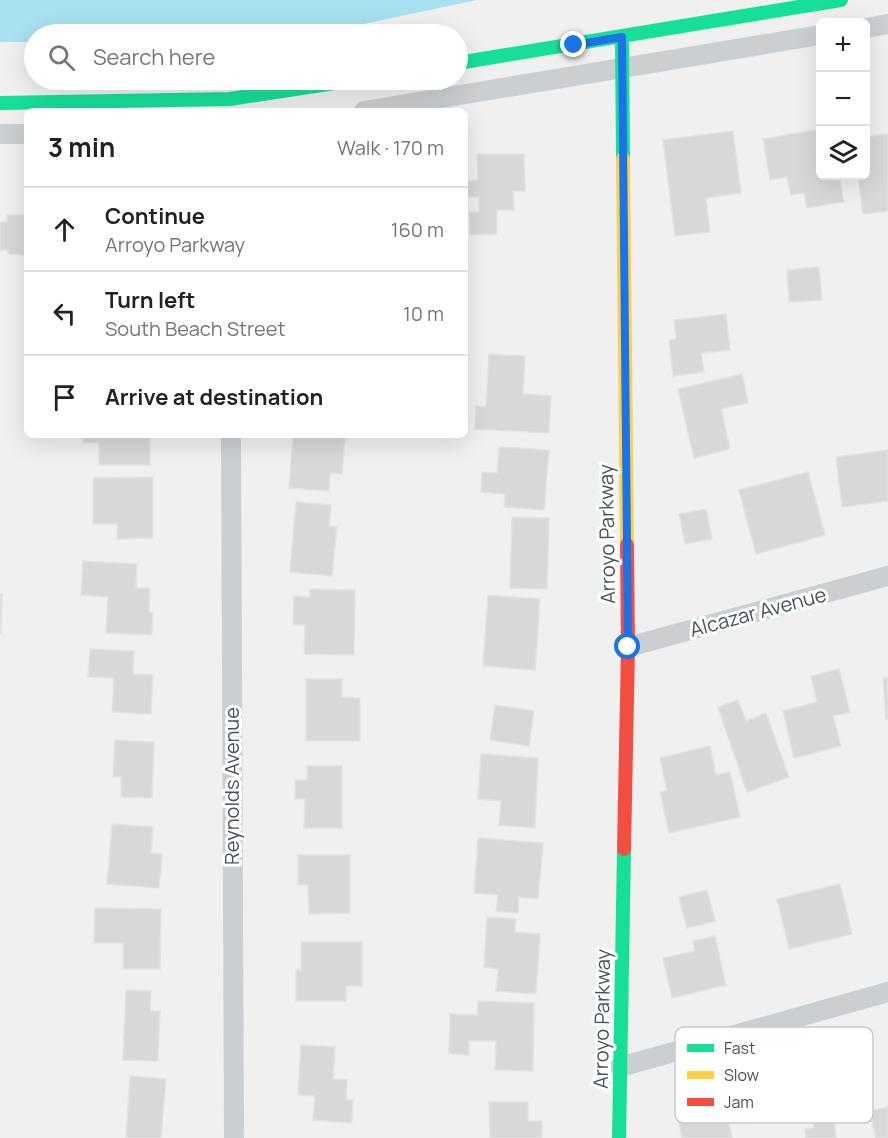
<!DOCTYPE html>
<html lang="en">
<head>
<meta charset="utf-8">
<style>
  :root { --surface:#fff; --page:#f6f6f6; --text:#222; --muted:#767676; --line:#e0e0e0 }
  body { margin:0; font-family:Manrope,sans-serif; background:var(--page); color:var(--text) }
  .controls { position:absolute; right:18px; top:18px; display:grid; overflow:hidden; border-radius:9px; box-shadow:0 6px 24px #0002 }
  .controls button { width:54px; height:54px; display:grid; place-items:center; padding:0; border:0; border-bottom:2px solid var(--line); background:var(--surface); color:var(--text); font:30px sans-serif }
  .stop { position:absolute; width:18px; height:18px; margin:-14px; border:4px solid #1a73e8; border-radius:50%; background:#fff }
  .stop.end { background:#1a73e8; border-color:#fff; box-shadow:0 2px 6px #0008 }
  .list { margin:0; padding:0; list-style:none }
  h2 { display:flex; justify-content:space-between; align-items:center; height:78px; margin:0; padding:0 24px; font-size:26px }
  h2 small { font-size:20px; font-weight:400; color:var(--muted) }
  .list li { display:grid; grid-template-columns:39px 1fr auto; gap:18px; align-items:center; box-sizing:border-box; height:84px; padding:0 24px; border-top:2px solid var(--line) }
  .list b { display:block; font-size:22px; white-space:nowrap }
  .list p { margin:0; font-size:20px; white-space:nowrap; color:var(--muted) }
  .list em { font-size:20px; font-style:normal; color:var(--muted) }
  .icon { flex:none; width:33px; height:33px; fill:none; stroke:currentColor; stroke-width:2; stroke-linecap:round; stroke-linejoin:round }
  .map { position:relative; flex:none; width:888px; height:1138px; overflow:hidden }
  .search { position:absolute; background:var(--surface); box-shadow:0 6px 24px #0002; left:24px; top:24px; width:444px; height:66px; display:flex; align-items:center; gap:15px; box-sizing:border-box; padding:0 21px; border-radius:33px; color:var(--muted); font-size:22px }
  .panel { position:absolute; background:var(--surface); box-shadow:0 6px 24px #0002; left:24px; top:108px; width:444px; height:330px; border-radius:9px }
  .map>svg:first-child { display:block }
</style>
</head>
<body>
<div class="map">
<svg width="888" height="1138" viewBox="0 0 888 1138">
  <rect width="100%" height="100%" fill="#f1f0f0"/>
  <path fill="#a8e1ef" d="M0 0H477L316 34H34V42H0Z"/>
  <g fill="#d8d8da" stroke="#e2e2e3" stroke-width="1.5">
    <path d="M820 129V176H839L844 202 807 208 804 193 791 195 787 177 770 180 763 139Z"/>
    <path d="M733 131 741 193 706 198 710 232 675 236 663 140Z"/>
    <path d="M888 134V211L863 214 858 176H866V137Z"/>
    <path d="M477 154H524L525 191H513L514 210H497V234L470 235 469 212H479V197H465V181L478 180Z"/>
    <path d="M7 215H27V255L8 254V250H0V222H7Z"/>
    <path d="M819 267 822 300 789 302 787 270Z"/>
    <path d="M726 314 730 350 701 353 704 372 673 376 669 340 676 339 674 320Z"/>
    <path d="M489 354 525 356 523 394 551 396 549 433 475 429 476 406 486 407Z"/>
    <path d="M742 374 748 403 721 409 730 449 694 458 678 389Z"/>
    <path d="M83 435H150V465H99V443H83Z"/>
    <path d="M293 435H332V437L345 438 342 474 330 473 329 491 289 488Z"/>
    <path d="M499 447 549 450 544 510 504 507 505 494 481 492 482 472 497 473Z"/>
    <path d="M888 450V501L842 507 836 457Z"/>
    <path d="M808 472 825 535 756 554 739 490Z"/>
    <path d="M153 477V538L117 539V524H93V478Z"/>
    <path d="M296 502 331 505 329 526 337 527 332 576 290 572Z"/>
    <path d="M706 509 712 539 685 544 679 514Z"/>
    <path d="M512 517 549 518 547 589 510 588Z"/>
    <path d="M83 561 137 564 136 588H150L149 612 153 613 152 635 106 633 108 597 81 595Z"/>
    <path d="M310 589 355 590 354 655 304 654 305 625H293L294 596 310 597Z"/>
    <path d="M0 594H2L1 633H0Z"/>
    <path d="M488 595 540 599 535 670 483 666Z"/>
    <path d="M90 649 134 651 133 674 153 675 151 714 112 712 114 678 88 677Z"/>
    <path d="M839 669 850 712 833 716 841 746 794 758 783 711 817 702 811 676Z"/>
    <path d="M883 678H888V719H886Z"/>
    <path d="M306 679H342V697L360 698V741H306Z"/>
    <path d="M738 700 746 721 766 713 789 777 747 792 718 707Z"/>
    <path d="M495 705 534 711 529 746 490 740Z"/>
    <path d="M115 740 154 742 152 798 121 797V777H113Z"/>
    <path d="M710 746 716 775 730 772 740 817 669 833 660 792 667 790 660 758Z"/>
    <path d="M481 754 538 758 535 828 499 825 501 801 478 799Z"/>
    <path d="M307 766H342V828H304L305 799H295V780H307Z"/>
    <path d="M112 824 153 827 151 853 162 854 159 888 107 884Z"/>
    <path d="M478 838 543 843 538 899 519 897 518 913 496 911 498 895 474 893Z"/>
    <path d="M298 855H350V913L309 914 308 885H298Z"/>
    <path d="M840 884 852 934 789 949 777 899Z"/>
    <path d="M707 890 715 921 687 928 679 897Z"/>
    <path d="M95 908 161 909 160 969H123V943H94Z"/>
    <path d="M487 917 516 919 515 932 540 934 536 994 496 991 498 969 484 967Z"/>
    <path d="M715 936 726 985 672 998 663 958 695 951 693 941Z"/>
    <path d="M301 942H362V986H346V1001H296V970H301Z"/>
    <path d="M126 990 151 991 150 1011H160L158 1061 123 1060Z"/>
    <path d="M478 1001 534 1003 533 1071 495 1070 496 1041H469V1055L449 1054 450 1014 477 1015Z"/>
    <path d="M301 1045 335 1047 333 1079 347 1080 346 1100H353L352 1123 313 1120 315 1096 298 1095Z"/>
    <path d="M130 1076 166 1079 161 1138H126Z"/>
    <path d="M832 1092 836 1138H806L805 1129 814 1128 811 1094Z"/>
    <path d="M724 1100 732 1138H682L676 1111Z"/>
    <path d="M489 1102H528V1121H542V1138H490Z"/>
    <path d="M888 1107V1138H876L869 1111Z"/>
  </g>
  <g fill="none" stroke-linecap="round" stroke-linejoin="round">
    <g stroke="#cccfd1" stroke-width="20">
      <path d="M866 28 888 24"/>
      <path d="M364 111 820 35"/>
      <path d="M0 134H27"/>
      <path d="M231 435 234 1138"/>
      <path d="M628 647 888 576"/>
      <path d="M620 1067 888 992"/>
    </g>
    <g stroke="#16e098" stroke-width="14">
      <path d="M622 37 623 159"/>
      <path d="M458 63 841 0"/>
      <path d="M0 103 230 99 354 80"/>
      <path d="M619 1138 624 849"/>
    </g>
    <path stroke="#ffcf43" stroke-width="14" d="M623 159 627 545"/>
    <path stroke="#f24e42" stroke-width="14" d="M624 849 628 647 627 545"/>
  </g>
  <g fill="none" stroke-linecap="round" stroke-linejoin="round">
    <path stroke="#1a73e8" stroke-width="8" d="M574 45 622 37 628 647"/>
  </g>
  <g text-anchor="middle" stroke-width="6" stroke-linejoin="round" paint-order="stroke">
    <g font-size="20" fill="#46535d" stroke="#fff">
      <text transform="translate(607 534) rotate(-91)" y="7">Arroyo Parkway</text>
      <text transform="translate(758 612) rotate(-15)" y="7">Alcazar Avenue</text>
      <text transform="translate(232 786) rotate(-90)" y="7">Reynolds Avenue</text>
      <text transform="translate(602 1019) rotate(-89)" y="7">Arroyo Parkway</text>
    </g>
  </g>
  <rect x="675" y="1027" width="198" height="96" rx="9" fill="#fff" stroke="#c8cbce" stroke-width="1.5"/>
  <rect x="687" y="1044" width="27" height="8" fill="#16e098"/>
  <rect x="687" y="1071" width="27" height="8" fill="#ffcf43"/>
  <rect x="687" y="1098" width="27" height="8" fill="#f24e42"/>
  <g font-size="16" fill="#46535d">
    <text x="724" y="1054">Fast</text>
    <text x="724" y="1081">Slow</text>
    <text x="724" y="1108">Jam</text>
  </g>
</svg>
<div class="controls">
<button>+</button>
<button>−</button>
<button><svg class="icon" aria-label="layers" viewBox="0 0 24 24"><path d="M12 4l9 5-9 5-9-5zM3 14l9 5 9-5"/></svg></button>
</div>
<div class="stop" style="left:628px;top:647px"></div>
<div class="stop end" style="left:574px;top:45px"></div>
<div class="search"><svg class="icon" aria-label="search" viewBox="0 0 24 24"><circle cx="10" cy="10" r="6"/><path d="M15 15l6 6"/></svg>Search here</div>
<section class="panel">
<h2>3 min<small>Walk · 170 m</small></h2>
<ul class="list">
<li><svg class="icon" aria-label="ahead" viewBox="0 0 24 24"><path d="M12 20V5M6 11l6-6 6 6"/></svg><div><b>Continue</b><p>Arroyo Parkway</p></div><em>160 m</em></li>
<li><svg class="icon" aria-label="left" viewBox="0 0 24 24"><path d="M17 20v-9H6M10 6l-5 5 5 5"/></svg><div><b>Turn left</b><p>South Beach Street</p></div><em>10 m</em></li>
<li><svg class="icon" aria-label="arrive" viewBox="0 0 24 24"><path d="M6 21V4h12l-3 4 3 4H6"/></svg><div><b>Arrive at destination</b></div></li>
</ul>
</section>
</div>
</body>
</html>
